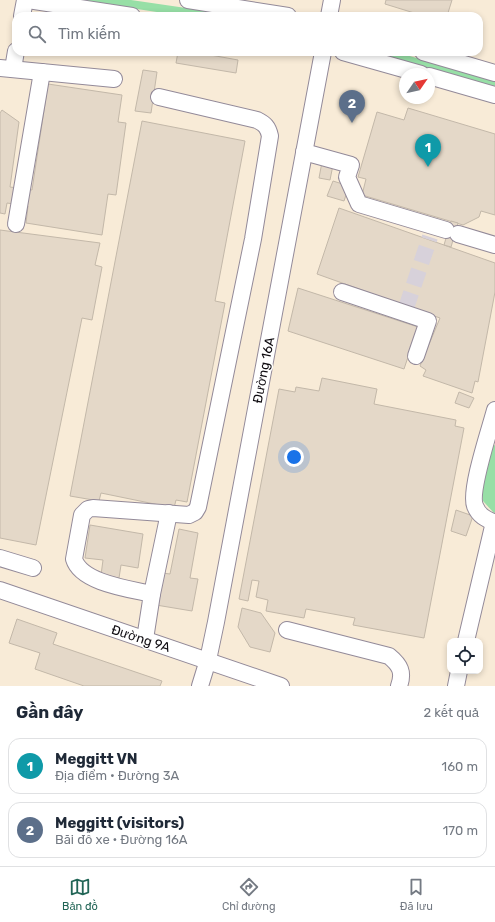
<!DOCTYPE html>
<html lang="vi">
<head>
<meta charset="utf-8">
<style>
  :root { --surface:#fff; --page:#f2f2f3; --text:#1f2937; --muted:#747a83; --line:#e0e1e3; --accent:#216556 }
  body { margin:0; font-family:Rubik,sans-serif; background:var(--page); color:var(--text) }
  .controls { position:absolute; right:12px; bottom:12px; display:grid; overflow:hidden; border-radius:8px; box-shadow:0 2px 6px #0003 }
  .controls button { width:36px; height:36px; display:grid; place-items:center; padding:0; border:0; border-bottom:1px solid var(--line); background:var(--surface); color:var(--text); font:20px sans-serif }
  .compass { position:absolute; left:399px; top:68px; width:36px; height:36px; border-radius:50%; background:var(--surface); box-shadow:0 2px 6px #0003; rotate:56deg }
  .you { position:absolute; left:294px; top:457px; width:14px; height:14px; margin:-10px; border:3px solid #fff; border-radius:50%; background:#1a73e8; box-shadow:0 0 0 6px #1a73e833 }
  .badge { display:grid; place-items:center; width:26px; height:26px; border-radius:50%; background:var(--accent); color:#fff; font-size:13px; font-weight:700 }
  .pin { position:absolute; translate:-50% -33px; filter:drop-shadow(0 1px 2px #0008) }
  .pin::after { content:''; position:absolute; top:21px; width:14px; height:12px; background:inherit; clip-path:polygon(0 0,100% 0,50% 100%) }
  .list { margin:0; padding:0; list-style:none }
  h2 { display:flex; justify-content:space-between; align-items:center; height:52px; margin:0; padding:0 16px; font-size:17px }
  h2 small { font-size:13px; font-weight:400; color:var(--muted) }
  .list li { display:grid; grid-template-columns:26px 1fr auto; gap:12px; align-items:center; box-sizing:border-box; height:56px; margin:0 8px 8px; padding:0 8px; border:1px solid var(--line); border-radius:12px }
  .list b { display:block; font-size:15px; white-space:nowrap }
  .list p { margin:0; font-size:13px; white-space:nowrap; color:var(--muted) }
  .list em { font-size:13px; font-style:normal; color:var(--muted) }
  .icon { flex:none; width:22px; height:22px; fill:none; stroke:currentColor; stroke-width:2; stroke-linecap:round; stroke-linejoin:round }
  .map { position:relative; flex:none; width:495px; height:686px; overflow:hidden }
  .search { position:absolute; background:var(--surface); box-shadow:0 2px 6px #0003; left:12px; right:12px; top:12px; height:44px; display:flex; align-items:center; gap:10px; box-sizing:border-box; padding:0 14px; border-radius:12px; color:var(--muted); font-size:15px }
  .sheet { height:180px; background:var(--surface) }
  nav { display:flex; justify-content:space-around; align-items:center; box-sizing:border-box; height:56px; border-top:1px solid var(--line); background:var(--surface); font-size:11px; color:var(--muted) }
  nav a { display:grid; justify-items:center; gap:2px }
  nav .on { color:var(--accent) }
  .map>svg:first-child { display:block }
</style>
</head>
<body>
<div class="map">
<svg width="495" height="686" viewBox="0 0 495 686">
  <rect width="100%" height="100%" fill="#faf4fe"/>
  <path fill="#f8ebd7" fill-rule="evenodd" d="M0 0H495V686H0ZM16 16H479V52H16ZM405 74H429V98H405ZM450 641H480V671H450Z"/>
  <g fill="#97dfa6">
    <path d="M78 0H131L241 16H183Z"/>
    <path d="M378 52H396L495 81V87L377 54Z"/>
    <path d="M495 445V513L493 512 483 501 480 486 491 447Z"/>
  </g>
  <g fill="#e4d8c8" stroke="#c3b8a9">
    <path d="M386 0H452L447 16H424L385 4Z"/>
    <path d="M178 52H194L238 60 236 73 176 63Z"/>
    <path d="M143 70 157 72 151 113 135 111Z"/>
    <path d="M48 84 122 95 118 122 126 123 116 195 108 194 102 235 26 223 28 206 7 203 5 214 0 213V113L2 110 19 122 10 187 32 190Z"/>
    <path d="M408 108 495 134V215L481 211 479 217 463 225 362 195 366 179 358 177 377 112 404 120Z"/>
    <path d="M142 121 245 141 215 301 225 303 187 502 176 500 174 508 101 493 99 501 70 496Z"/>
    <path d="M322 162 333 165 330 180 319 178Z"/>
    <path d="M333 181 349 186 344 201 327 196Z"/>
    <path d="M339 208 495 263V292L478 382 475 381 472 393 423 376 426 370 420 366 440 318 317 274Z"/>
    <path d="M451 221 458 223 451 247 444 245Z"/>
    <path d="M0 230 100 243 95 265 102 267 92 320 82 318 36 545 0 538Z"/>
    <path d="M298 288 418 327 404 369 288 331Z"/>
    <path d="M322 378 377 389 374 404 456 420 455 426 464 428 424 638 353 625 355 618 306 609 304 618 266 611 268 600 256 597 259 581 252 580 248 601 239 599 279 389 295 392 296 387 319 391Z"/>
    <path d="M459 392 474 398 469 408 455 403Z"/>
    <path d="M456 510 473 516 466 536 451 531Z"/>
    <path d="M90 525 143 534 138 568 121 565 119 578 101 575 103 560 85 558Z"/>
    <path d="M179 529 198 533 190 578 198 579 192 611 156 605 162 573 170 574Z"/>
    <path d="M242 608 261 613 275 633 270 652 250 647 238 627Z"/>
    <path d="M17 619 57 633 53 644 162 681 160 686H84L35 669 40 653 9 643Z"/>
  </g>
  <g fill="none" stroke-linecap="round" stroke-linejoin="round">
    <path stroke="#d7d1da" stroke-width="16" stroke-dasharray="16 8" stroke-linecap="butt" d="M406 308 430 237"/>
    <g stroke="#938a99" stroke-width="18">
      <g id="minor">
        <path d="M28 0 132 16"/>
        <path d="M188 0 288 16"/>
        <path d="M22 16 25 0"/>
        <path d="M329 16 332 0"/>
        <path d="M343 52 421 74"/>
        <path d="M423 52 495 73"/>
        <path d="M0 68 114 79"/>
        <path d="M13 69 16 51"/>
        <path d="M429 76 495 95"/>
        <path d="M304 152 351 165 347 177 359 204 446 230"/>
        <path d="M16 224 42 72"/>
        <path d="M458 234 495 245"/>
        <path d="M342 292 428 321 416 356"/>
        <path d="M495 410C490 429 469 491 475 506 479 516 486 519 495 523"/>
        <path d="M0 558 33 568"/>
        <path d="M0 590 281 686"/>
        <path d="M152 594 169 513"/>
        <path d="M287 630 389 656C400 665 404 672 399 686"/>
        <path d="M145 639 152 594C130 589 81 583 74 559L82 515 88 509 93 508 189 515 195 512 198 507 253 239 270 136C268 127 265 124 257 120L159 97"/>
        <path d="M466 641 494 522"/>
        <path d="M200 686 208 660 216 622 323 52"/>
        <path d="M456 686 459 671"/>
      </g>
    </g>
    <use href="#minor" stroke="#fff" stroke-width="16"/>
  </g>
  <g text-anchor="middle" stroke-width="3" stroke-linejoin="round" paint-order="stroke">
    <g font-size="13" fill="#0e0b10" stroke="#fff">
      <text transform="translate(263 370) rotate(-79)" y="5">Đường 16A</text>
      <text transform="translate(141 638) rotate(18)" y="5">Đường 9A</text>
    </g>
  </g>
</svg>
<div class="controls">
<button><svg class="icon" aria-label="locate" viewBox="0 0 24 24"><circle cx="12" cy="12" r="6"/><path d="M12 2v4M12 18v4M2 12h4M18 12h4"/></svg></button>
</div>
<svg class="compass" viewBox="-18 -18 36 36"><path d="M0-13l5 13h-10z" fill="#e53935"/><path d="M0 13l5-13h-10z" fill="#747a83"/></svg>
<div class="you"></div>
<div class="pin badge" style="left:428px;top:167px;background:#0f9aa8">1</div>
<div class="pin badge" style="left:352px;top:123px;background:#5c6f8a">2</div>
<div class="search"><svg class="icon" aria-label="search" viewBox="0 0 24 24"><circle cx="10" cy="10" r="6"/><path d="M15 15l6 6"/></svg>Tìm kiếm</div>
</div>
<section class="sheet">
<h2>Gần đây<small>2 kết quả</small></h2>
<ul class="list">
<li><span class="badge" style="background:#0f9aa8">1</span><div><b>Meggitt VN</b><p>Địa điểm · Đường 3A</p></div><em>160 m</em></li>
<li><span class="badge" style="background:#5c6f8a">2</span><div><b>Meggitt (visitors)</b><p>Bãi đỗ xe · Đường 16A</p></div><em>170 m</em></li>
</ul>
</section>
<nav>
<a class="on"><svg class="icon" aria-label="map" viewBox="0 0 24 24"><path d="M3 6l6-2 6 2 6-2v14l-6 2-6-2-6 2zM9 4v14M15 6v14"/></svg>Bản đồ</a>
<a><svg class="icon" aria-label="directions" viewBox="0 0 24 24"><path d="M12 3l9 9-9 9-9-9zM9 14v-3h6M13 9l2 2-2 2"/></svg>Chỉ đường</a>
<a><svg class="icon" aria-label="saved" viewBox="0 0 24 24"><path d="M7 4h10v16l-5-4-5 4z"/></svg>Đã lưu</a>
</nav>
</body>
</html>
